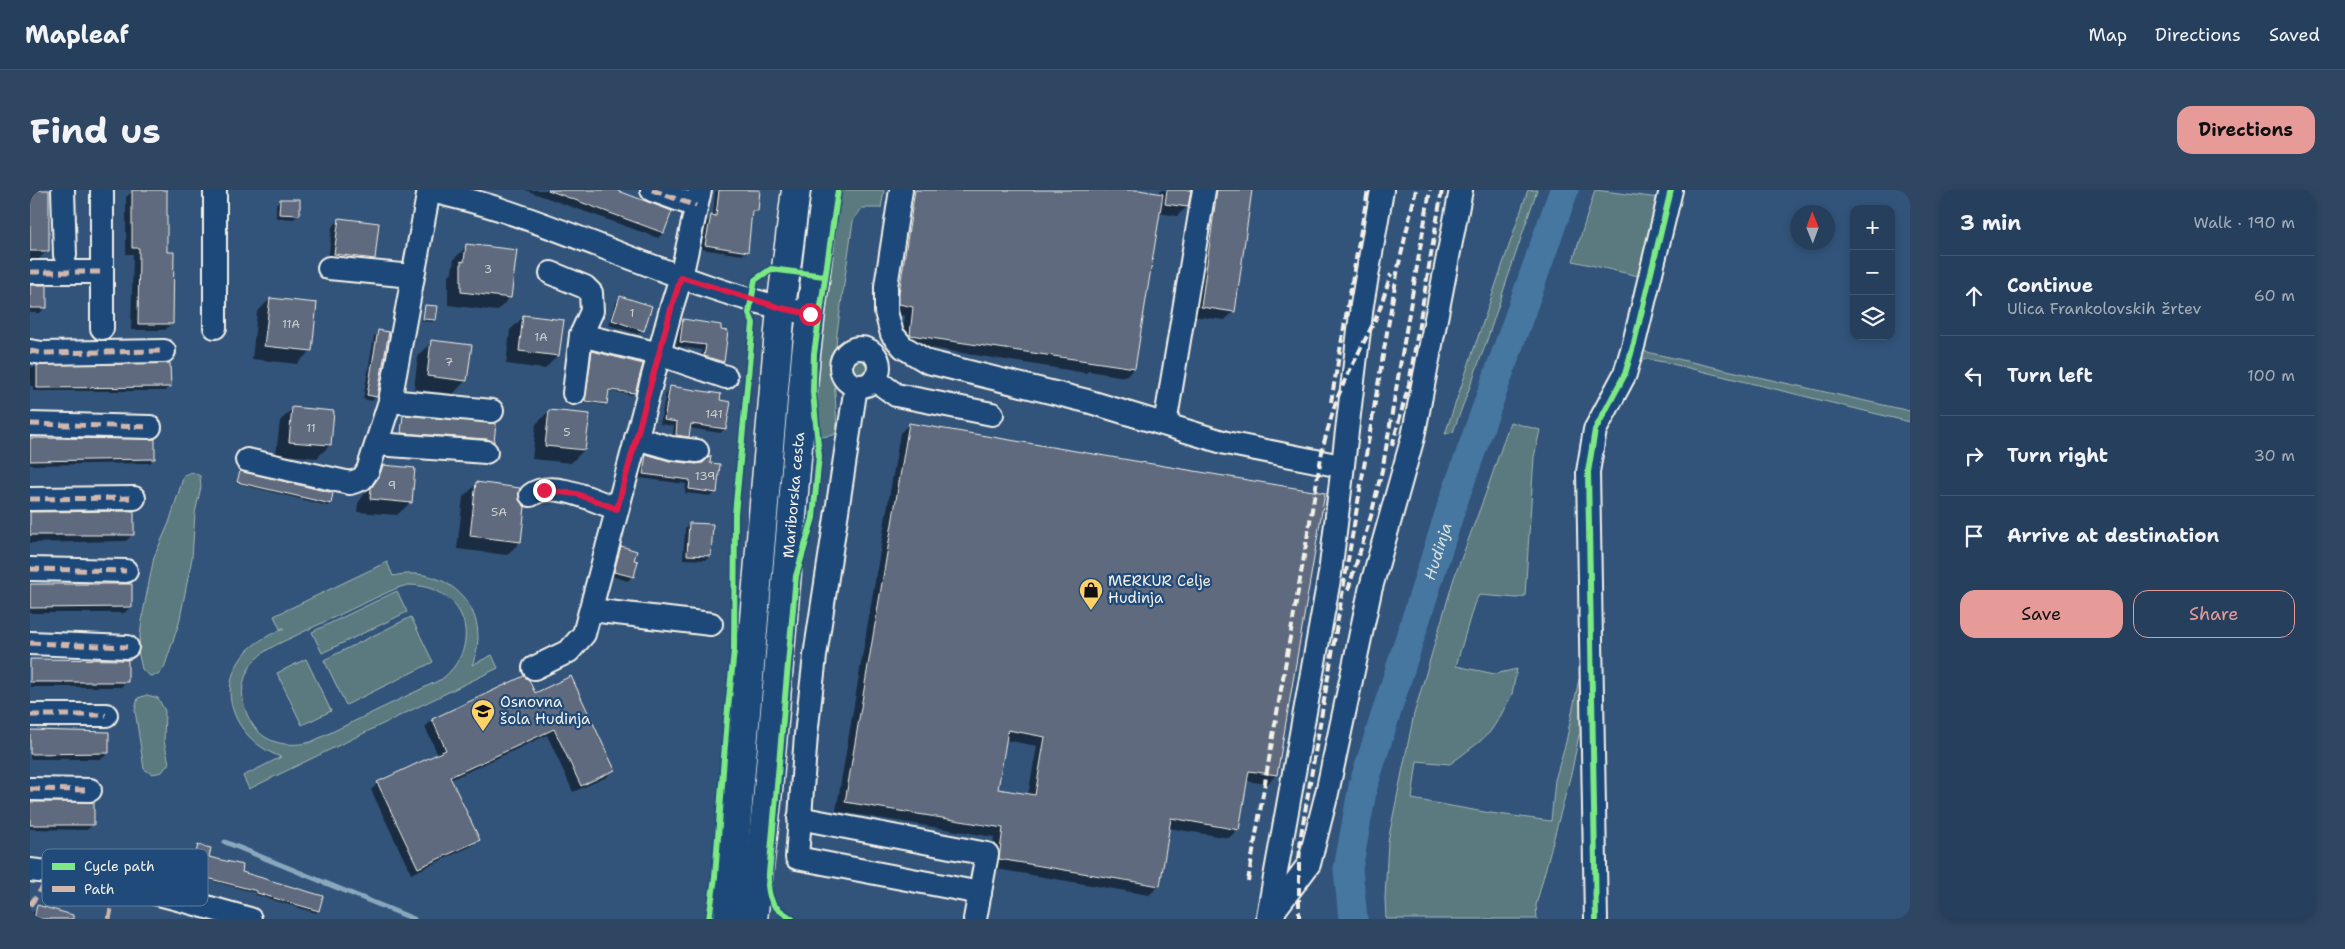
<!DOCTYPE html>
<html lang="en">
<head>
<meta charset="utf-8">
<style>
  :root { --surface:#263f5c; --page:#2e4662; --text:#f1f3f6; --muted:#a4afbb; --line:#425872; --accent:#e69b98 }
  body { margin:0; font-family:"Shantell Sans",sans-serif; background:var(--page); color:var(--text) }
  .controls { position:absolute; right:15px; top:15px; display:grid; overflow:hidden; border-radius:10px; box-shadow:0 2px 8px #0003 }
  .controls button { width:45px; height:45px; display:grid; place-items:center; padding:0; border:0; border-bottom:1px solid var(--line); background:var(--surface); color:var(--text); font:25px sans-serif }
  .compass { position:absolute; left:1760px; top:15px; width:45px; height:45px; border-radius:50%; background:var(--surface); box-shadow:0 2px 8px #0003; rotate:359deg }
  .stop { position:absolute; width:15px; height:15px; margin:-11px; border:4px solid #e11d48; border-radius:50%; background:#fff }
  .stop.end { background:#e11d48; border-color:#fff; box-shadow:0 1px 5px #0008 }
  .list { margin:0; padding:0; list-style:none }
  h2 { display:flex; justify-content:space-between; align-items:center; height:65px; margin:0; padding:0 20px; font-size:21px }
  h2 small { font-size:16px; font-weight:400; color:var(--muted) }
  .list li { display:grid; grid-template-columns:32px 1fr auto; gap:15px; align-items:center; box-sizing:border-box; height:80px; padding:0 20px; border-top:1px solid var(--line) }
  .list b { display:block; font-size:19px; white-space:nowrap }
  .list p { margin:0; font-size:16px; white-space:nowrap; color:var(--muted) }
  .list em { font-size:16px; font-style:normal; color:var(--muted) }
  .actions { display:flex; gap:10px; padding:15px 20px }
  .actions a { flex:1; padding:11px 0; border:1px solid var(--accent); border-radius:15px; text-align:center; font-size:18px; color:var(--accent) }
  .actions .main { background:var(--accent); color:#111 }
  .icon { flex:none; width:28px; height:28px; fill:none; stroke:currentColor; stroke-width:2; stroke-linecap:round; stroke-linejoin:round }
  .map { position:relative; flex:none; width:1880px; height:729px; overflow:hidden; border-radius:15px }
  header { display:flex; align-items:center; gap:30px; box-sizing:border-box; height:70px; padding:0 25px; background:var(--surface); border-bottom:1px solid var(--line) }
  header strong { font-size:24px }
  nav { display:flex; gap:28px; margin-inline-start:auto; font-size:18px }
  .intro { display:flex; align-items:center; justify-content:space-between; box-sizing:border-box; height:120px; padding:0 30px }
  h1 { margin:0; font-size:35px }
  .button { padding:12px 22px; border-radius:15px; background:var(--accent); color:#111; font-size:18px; font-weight:700 }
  main { display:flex; gap:30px; padding:0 30px }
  aside { flex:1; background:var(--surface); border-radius:15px; box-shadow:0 2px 8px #0003 }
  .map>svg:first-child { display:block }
</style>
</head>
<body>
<header>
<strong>Mapleaf</strong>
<nav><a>Map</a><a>Directions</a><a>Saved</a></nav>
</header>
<div class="intro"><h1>Find us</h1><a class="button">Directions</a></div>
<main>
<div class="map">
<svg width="1880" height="729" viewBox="0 0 1880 729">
  <rect width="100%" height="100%" fill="#32547b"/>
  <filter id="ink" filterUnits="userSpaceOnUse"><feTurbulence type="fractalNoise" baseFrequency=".02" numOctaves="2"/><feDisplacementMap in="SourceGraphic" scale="10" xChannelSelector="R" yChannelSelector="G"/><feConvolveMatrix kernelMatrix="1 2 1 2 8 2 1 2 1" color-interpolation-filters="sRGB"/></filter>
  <g filter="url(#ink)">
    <g fill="#5a7a7f" stroke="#a7b6b4" fill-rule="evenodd">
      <path d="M776 0H785L774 81H764Z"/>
      <path d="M805 0H854L851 18H832L823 31 807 143 804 184 807 240 804 245 791 247 789 237 786 164Z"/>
      <path d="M1498 0H1507L1455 156 1423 242 1415 244Z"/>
      <path d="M1565 0 1629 8 1617 88 1543 71Z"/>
      <path d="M1612 161 1880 221V232L1634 172 1609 168Z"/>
      <circle cx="830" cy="178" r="11"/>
      <path d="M1480 232 1510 240 1504 267 1495 406 1487 408 1449 405 1444 414 1426 476 1465 484 1487 479 1482 504 1471 525 1460 542 1448 553 1420 574 1387 571 1382 609 1460 623 1521 631 1525 590 1536 552 1549 489 1558 490 1559 543 1549 545 1542 580 1506 715 1507 729H1356L1355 709 1358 651 1384 524 1424 388 1457 300Z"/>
      <path d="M162 282 170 286 171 297 165 323 162 368 149 433 134 478 128 485 120 486 112 479 108 461 113 423 124 367 139 333 154 285Z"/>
      <path d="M357 372 363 386C418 373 465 421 442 475L462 465 468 478 219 599 213 586 251 567C206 551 181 499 218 460 228 450 242 444 254 438L250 439 244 426ZM378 395C434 395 456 453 412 489L281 552C261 557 239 555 225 538 209 517 207 488 227 468 239 456 258 450 273 442 305 427 336 412 367 398Z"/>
      <path d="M367 401 377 422 292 463 282 442Z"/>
      <path d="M381 427 403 472 316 515 294 470Z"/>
      <path d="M276 469 301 521 272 535 247 483Z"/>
      <path d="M117 505 128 508 135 521 134 551 139 573 132 582 122 584 114 579 105 520 108 508Z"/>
    </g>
    <g fill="#0007" fill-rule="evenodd">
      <path d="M0 0H17L18 60 9 69H0Z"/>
      <path d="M495 0H581L640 22 633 43 628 48Z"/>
      <path d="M688 0H729L727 21 720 25 717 61 712 65 671 59 677 31 683 27 685 2Z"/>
      <path d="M878 0H1101L1129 4 1130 0H1159L1157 17 1147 26 1129 23 1104 178 1095 187 1058 181 1056 183 871 153 875 126 860 123Z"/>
      <path d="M1179 0H1221L1204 121 1195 130 1162 126Z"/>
      <path d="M103 1 141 134 135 140H101L103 64H96V7Z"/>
      <path d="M250 10 269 24 264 29 246 28V14Z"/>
      <path d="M309 30 344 69 337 75 298 71 302 37Z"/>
      <path d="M437 56 480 107 467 121 418 115V86L422 82 424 69Z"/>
      <path d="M0 96 16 117 10 123H0Z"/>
      <path d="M591 107 613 140 608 144 579 135 586 112Z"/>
      <path d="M240 109 281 160 267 174 222 169 227 122Z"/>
      <path d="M395 116 406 118 403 132 392 131Z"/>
      <path d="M494 126 528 165 515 179 476 174 480 140Z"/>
      <path d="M653 130 693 171 688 176 670 170 672 160 646 156 649 135Z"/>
      <path d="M349 142 346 206 342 211 333 209 344 146Z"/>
      <path d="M402 152 436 190 423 204 384 199 388 165Z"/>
      <path d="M563 163 604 203 602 205 578 201 574 215 553 212Z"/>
      <path d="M0 177H12L139 196 135 201H3V196H0Z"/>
      <path d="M641 197 699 213 695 239 690 243 659 238 658 246 654 251 642 249 644 236 630 234 636 202Z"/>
      <path d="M263 218 300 255 287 268 246 264 250 231Z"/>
      <path d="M519 221 554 260 541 273 502 269 506 234Z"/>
      <path d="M374 227 465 234 463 251 461 253 455 250 370 244Z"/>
      <path d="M879 234 1293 304 1246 585 1237 594 1216 591 1208 639 1199 648 1138 638 1129 696 1119 705 961 678 964 647 806 621 870 243ZM975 550 1007 556 998 605 966 600Z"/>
      <path d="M0 249 124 268 120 273 0 275Z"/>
      <path d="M616 266 639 272 666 275 679 274 686 302 681 306 655 303 656 294 609 288 612 270Z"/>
      <path d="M354 276 381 312 367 325 327 322 328 313 336 302 340 290Z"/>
      <path d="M210 282 302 304 299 314 298 316 206 293Z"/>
      <path d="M447 294 490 352 477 365 427 359 433 307Z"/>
      <path d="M0 324 103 344 96 351 0 353Z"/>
      <path d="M659 334 680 366 676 370 653 369 655 338Z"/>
      <path d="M591 358 603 371 602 386 598 391 581 386 587 362Z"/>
      <path d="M0 395 101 417 94 423H0Z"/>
      <path d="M0 471 97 491 91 497H0Z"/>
      <path d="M494 487 504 505 583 580 577 587 543 602 517 545 420 590 448 649 442 656 381 684 341 600 348 593 408 565 395 537 402 530Z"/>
      <path d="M0 542 78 563 72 569H0Z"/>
      <path d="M0 613 62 635 57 640 0 639Z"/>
      <path d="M169 656 177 668 210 683 292 707 288 721 286 723 226 705V703L172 688 169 692 158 689Z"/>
      <path d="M8 717 36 729H0L1 724Z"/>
    </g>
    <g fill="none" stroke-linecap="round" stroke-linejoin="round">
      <path stroke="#8aa8bd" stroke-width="5" d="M195 652 384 729"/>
      <path stroke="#4477a1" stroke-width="29" id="s1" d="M1323 729 1318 679 1333 596 1422 315 1534 0"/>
    </g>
    <g fill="#5e6b7e" stroke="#f4f1e8" fill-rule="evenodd">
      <rect x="0" y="0" width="19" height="61"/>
      <path d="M102 0H137V62H144L143 134H108L109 58H102Z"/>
      <path d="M518 0H586L642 21 634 43Z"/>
      <path d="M689 0H730L728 21H722L718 62 675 55 681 25 686 26Z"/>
      <path d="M885 0H1109L1133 4 1105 178 880 145 883 117 869 114V103Z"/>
      <path d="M1137 0H1161L1158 17 1135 14Z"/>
      <path d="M1187 0H1222L1205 122 1171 117Z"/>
      <path d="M250 9H270V25L249 24Z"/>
      <path d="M309 28 349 33 345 69 304 64Z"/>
      <path d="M436 54 487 60 481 108 431 102V71L434 72Z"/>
      <rect x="0" y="95" width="17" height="23"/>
      <path d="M590 106 622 116 614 141 582 130Z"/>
      <path d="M240 108 287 113 282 161 234 156Z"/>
      <path d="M395 115 408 116 406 130 393 129Z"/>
      <path d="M493 125 534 130 529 166 489 161Z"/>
      <path d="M653 129 691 135V140L698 141 694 172 674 166 676 155 650 152Z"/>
      <path d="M348 140 359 142 347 207 337 205Z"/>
      <path d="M401 150 442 155 437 191 397 186Z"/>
      <path d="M562 161 613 174 605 203 579 200 577 214 555 211Z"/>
      <path d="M140 173 141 197 7 198V175Z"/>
      <path d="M640 196 691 204 690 210 701 212 696 239 661 234 659 247 646 245 647 232 634 230Z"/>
      <path d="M262 217 304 221 301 255 259 252Z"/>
      <path d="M519 220 560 224 555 260 515 256Z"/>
      <path d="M373 225 466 233 464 252 457 249 371 243Z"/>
      <path d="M879 233 1295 303 1247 585 1219 581 1209 640 1141 628 1130 696 969 669 973 638 815 612ZM978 540 1015 547 1005 605 968 599Z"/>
      <path d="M0 248 125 249V269L0 271Z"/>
      <path d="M616 264 639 271 666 274 673 273 681 265 680 273 690 274 687 303 659 299 660 290 613 284Z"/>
      <path d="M353 275 385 278 382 313 340 309 341 298 349 287Z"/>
      <path d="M210 281 303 303 301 314 207 292Z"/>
      <path d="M446 292 490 298 489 310 495 317 491 352 440 346Z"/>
      <path d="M104 321V345H0V322Z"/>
      <path d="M659 333 683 334 681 366 657 365Z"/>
      <path d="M591 356 607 361 604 370 608 371 604 387 584 382Z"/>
      <path d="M0 394H102V417L0 418Z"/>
      <path d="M0 469 98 470V492H0Z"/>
      <path d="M494 486 499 490 505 503 541 486 585 580 551 596 524 539 420 587 450 650 388 678 347 592 416 560 402 529Z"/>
      <path d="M0 540 79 542V563L0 564Z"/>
      <rect x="0" y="612" width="64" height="23"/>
      <path d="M168 655 181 658 179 667 213 675 212 682 293 706 289 721 227 703V701L173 687 172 690 159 687Z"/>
      <path d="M7 715 43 725V729H4Z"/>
    </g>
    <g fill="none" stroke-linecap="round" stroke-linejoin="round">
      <g stroke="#f4f1e8" stroke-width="26">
        <g id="minor">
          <path d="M33 0 35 65"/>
          <path d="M398 0C424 7 450 12 475 21 577 55 675 104 780 124"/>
          <path d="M622 0 666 16"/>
          <path d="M871 0 856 96V122L862 144 873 157 898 172 1057 211 1196 253 1311 276"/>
          <path d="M299 78 382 86"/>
          <path d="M0 82H71"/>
          <path d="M521 83 555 97 561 103 562 121 551 145"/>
          <path d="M185 137V0"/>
          <path d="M72 138V2"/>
          <circle cx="830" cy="177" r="19"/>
          <path d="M0 161 12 163 134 161"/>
          <path d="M844 189 866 205 962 224"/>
          <path d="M826 196 785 466 776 545 767 668 950 703"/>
          <path d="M544 203 551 145 629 164 696 187"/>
          <path d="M360 211 462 221"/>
          <path d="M0 234 120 237"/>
          <path d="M1135 234 1174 0"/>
          <path d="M606 248 641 258 667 261"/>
          <path d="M347 254 456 262"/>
          <path d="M217 270 320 293 332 289 338 280 360 211 399 0"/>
          <path d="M501 305C522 289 565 311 587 319"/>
          <path d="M0 309 104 308"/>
          <path d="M0 379 96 381"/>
          <path d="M561 420 681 434"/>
          <path d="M0 453 97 457"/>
          <path d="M504 478 539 461 554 444 641 119 651 87 670 0"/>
          <path d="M0 525H76"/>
          <path d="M0 599 60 600"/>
          <path d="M769 628 957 664 945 729"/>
          <path d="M0 680C76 687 147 709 220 729"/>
          <path d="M1238 726 1300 384 1332 115 1352 0"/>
          <path d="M1241 729 1246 718 1279 674 1297 603 1340 401 1383 247 1431 0"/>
          <path d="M1566 729 1558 282 1565 240 1595 184 1604 153 1641 0"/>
        </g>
      </g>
      <g stroke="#f4f1e8" stroke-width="31">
        <g id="major">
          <path d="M698 729 751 118 766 0"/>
          <path id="s2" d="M723 729 737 612 776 164 796 0"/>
        </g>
      </g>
      <use href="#minor" stroke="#1f4a7a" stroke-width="22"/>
      <use href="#major" stroke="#1f4a7a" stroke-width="28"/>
      <g stroke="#f4f1e8" stroke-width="4" stroke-dasharray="8 4" stroke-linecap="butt">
        <path d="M1301 212 1338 0"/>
        <path d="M1362 256 1379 194 1412 0"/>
        <path d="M1318 400 1341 326 1353 276 1400 0"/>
        <path d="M1218 691 1293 256 1306 211 1316 188 1348 124 1361 84"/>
        <path d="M1269 729V672L1271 645 1368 78 1386 0"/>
      </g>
      <g stroke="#d1b7ad" stroke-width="5" stroke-dasharray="10 5" stroke-linecap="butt">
        <path d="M622 0 666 16"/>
        <path d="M0 82H71"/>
        <path d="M0 161 12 163 134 161"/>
        <path d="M0 234 120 237"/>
        <path d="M0 309 104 308"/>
        <path d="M0 379 96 381"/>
        <path d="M0 453 97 457"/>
        <path d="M0 525H76"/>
        <path d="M0 599 60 600"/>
        <path d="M0 715 19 689"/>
        <path d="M79 729 86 692"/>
      </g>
      <g stroke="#1f4a7a" stroke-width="9">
        <g id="cycleway">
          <path d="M679 729 685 687 697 528 704 460 705 324 723 133 719 123 725 90 741 79 794 86"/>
          <path d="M762 729C746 718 740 716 738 695L766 386 783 328 789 266 783 202 784 164 808 0"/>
          <path d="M1566 729 1558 282 1565 240 1595 184 1604 153 1641 0"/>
        </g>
      </g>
      <use href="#cycleway" stroke="#7ce984" stroke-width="6"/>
    </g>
  </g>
  <g fill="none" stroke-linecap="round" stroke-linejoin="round" filter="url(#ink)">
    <path stroke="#e11d48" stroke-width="6" d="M514 300 547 304 587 319 641 119 651 87 751 118 780 124"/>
  </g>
  <defs>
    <g id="shop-pin" transform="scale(1.25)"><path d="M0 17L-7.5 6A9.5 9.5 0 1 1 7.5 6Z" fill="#ffd166" stroke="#1f4a7a"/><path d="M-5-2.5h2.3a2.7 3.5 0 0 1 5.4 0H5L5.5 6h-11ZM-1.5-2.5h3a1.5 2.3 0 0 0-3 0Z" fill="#111"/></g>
    <g id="school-pin" transform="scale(1.25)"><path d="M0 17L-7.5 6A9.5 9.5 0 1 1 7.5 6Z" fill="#ffd166" stroke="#1f4a7a"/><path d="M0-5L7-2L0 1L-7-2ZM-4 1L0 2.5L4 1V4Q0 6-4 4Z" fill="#111"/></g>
  </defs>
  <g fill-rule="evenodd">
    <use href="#shop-pin" x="1061" y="400"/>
    <use href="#school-pin" x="453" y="521"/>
  </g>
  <g text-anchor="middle" stroke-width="4.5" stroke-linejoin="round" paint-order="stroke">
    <g font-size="12" fill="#ced0ce">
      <text x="458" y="83">3</text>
      <text x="602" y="127">1</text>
      <text x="261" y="138">11A</text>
      <text x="511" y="151">1A</text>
      <text x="419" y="176">7</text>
      <text x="684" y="228">141</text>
      <text x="281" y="242">11</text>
      <text x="537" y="246">5</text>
      <text x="675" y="290">139</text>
      <text x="362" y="299">9</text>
      <text x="469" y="326">5A</text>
    </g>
    <g font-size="15" fill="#f4f1e8" stroke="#1f4a7a">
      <text dy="5" stroke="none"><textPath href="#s2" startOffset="426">Mariborska cesta</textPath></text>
    </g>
    <g font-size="15" fill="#f4f1e8" stroke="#1f4a7a" text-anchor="start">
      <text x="1078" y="396">MERKUR Celje<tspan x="1078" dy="17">Hudinja</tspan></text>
      <text x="470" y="517">Osnovna<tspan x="470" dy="17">šola Hudinja</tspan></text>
    </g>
    <g font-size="16" font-style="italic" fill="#dadfdd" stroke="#1f4a7a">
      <text dy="6" stroke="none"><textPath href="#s1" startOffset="381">Hudinja</textPath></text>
    </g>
  </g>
  <rect x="12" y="659" width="166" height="57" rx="8" fill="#1f4a7a" stroke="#5f7c9b" stroke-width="1"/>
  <rect x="22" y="673" width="23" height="7" fill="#7ce984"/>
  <rect x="22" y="696" width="23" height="6" fill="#d1b7ad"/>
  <g font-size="14" fill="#f4f1e8">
    <text x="54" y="681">Cycle path</text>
    <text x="54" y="704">Path</text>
  </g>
</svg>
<div class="controls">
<button>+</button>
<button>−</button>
<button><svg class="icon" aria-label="layers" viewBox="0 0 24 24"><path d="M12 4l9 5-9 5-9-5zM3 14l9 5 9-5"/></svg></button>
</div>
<svg class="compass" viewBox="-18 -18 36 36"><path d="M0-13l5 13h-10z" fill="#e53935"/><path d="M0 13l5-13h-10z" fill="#a4afbb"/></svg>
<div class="stop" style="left:780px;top:124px"></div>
<div class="stop end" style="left:514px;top:300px"></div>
</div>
<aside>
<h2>3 min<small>Walk · 190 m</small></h2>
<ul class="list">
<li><svg class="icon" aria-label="ahead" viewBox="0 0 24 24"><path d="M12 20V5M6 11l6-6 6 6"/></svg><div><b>Continue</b><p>Ulica Frankolovskih žrtev</p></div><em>60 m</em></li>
<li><svg class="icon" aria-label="left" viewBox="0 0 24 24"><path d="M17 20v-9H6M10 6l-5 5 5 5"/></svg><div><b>Turn left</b></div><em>100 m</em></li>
<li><svg class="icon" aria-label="right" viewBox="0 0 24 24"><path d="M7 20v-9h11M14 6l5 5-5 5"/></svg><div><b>Turn right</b></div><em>30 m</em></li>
<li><svg class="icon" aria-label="arrive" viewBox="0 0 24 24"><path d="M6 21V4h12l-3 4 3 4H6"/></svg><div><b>Arrive at destination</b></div></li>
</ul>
<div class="actions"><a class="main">Save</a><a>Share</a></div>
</aside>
</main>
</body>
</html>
